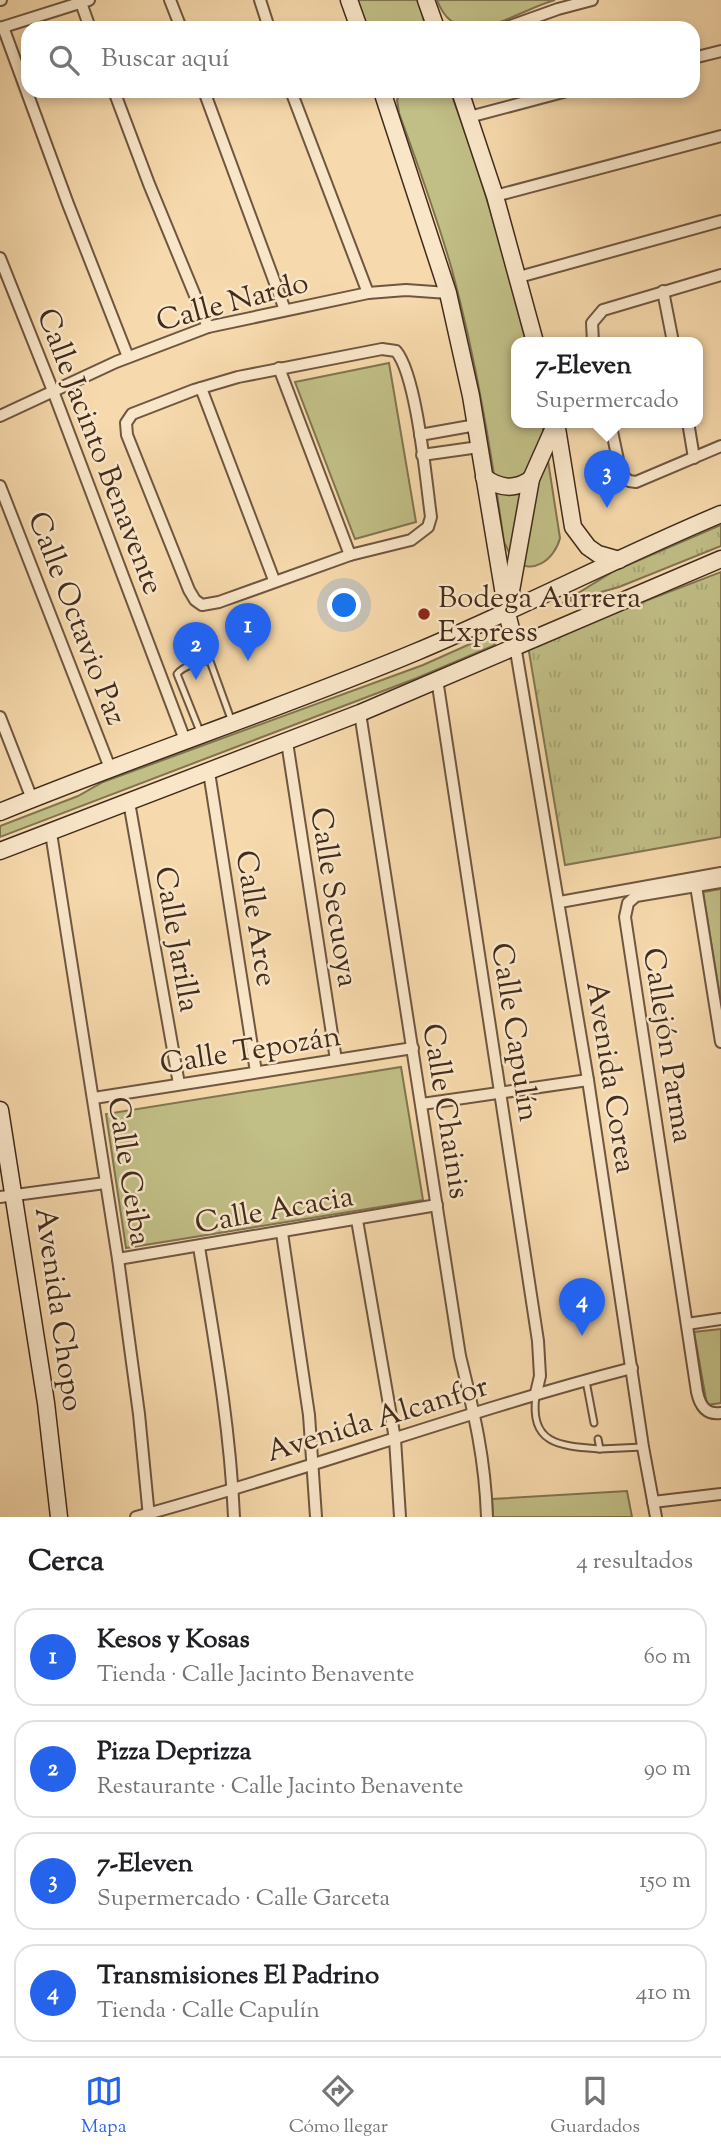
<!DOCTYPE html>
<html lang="es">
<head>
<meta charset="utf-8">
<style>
  :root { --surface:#fff; --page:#f6f6f6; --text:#202124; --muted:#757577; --line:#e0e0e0; --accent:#2563eb }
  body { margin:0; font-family:"Sorts Mill Goudy",serif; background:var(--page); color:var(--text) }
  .you { position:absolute; left:345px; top:606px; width:24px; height:24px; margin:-18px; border:5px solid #fff; border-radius:50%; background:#1a73e8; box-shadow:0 0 0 10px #1a73e833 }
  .badge { display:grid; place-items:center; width:46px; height:46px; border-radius:50%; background:var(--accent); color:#fff; font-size:23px; font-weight:700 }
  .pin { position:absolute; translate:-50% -58px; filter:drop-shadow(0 2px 4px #0008) }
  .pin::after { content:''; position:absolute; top:37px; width:24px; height:21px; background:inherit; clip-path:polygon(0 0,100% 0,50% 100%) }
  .popup { position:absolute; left:511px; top:337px; width:192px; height:91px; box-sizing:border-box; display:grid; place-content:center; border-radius:14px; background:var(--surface); filter:drop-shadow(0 2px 5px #0005); font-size:23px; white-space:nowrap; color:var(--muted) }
  .popup b { font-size:26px; color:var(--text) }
  .popup::after { content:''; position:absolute; left:50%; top:100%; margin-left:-14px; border:14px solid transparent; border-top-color:var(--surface) }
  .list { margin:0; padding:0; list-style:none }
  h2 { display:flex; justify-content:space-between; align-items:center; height:91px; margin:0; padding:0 28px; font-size:30px }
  h2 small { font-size:23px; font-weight:400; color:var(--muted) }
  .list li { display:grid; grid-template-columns:46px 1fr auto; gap:21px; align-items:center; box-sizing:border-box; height:98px; margin:0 14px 14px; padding:0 14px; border:2px solid var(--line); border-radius:21px }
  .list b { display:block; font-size:26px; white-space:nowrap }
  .list p { margin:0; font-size:23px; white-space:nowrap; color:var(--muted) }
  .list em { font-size:23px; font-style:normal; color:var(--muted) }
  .icon { flex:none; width:38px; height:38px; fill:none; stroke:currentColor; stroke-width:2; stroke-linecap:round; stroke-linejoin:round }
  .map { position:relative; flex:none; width:721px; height:1517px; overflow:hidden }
  .search { position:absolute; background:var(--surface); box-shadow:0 4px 10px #0003; left:21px; right:21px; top:21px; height:77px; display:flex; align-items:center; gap:18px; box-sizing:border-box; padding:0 24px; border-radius:21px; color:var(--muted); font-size:26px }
  .sheet { height:539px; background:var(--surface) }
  nav { display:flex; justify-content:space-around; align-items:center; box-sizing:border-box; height:98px; border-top:2px solid var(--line); background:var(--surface); font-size:19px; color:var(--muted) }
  nav a { display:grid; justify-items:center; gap:4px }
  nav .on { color:var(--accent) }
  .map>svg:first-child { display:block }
</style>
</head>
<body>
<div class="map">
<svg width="721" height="1517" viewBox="0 0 721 1517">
  <defs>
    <pattern id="grass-tufts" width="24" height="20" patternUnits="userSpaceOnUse" patternTransform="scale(1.75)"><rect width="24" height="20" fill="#c1be86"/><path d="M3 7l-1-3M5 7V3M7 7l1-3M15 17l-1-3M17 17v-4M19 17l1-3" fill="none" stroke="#a7a373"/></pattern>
  </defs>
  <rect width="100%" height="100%" fill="#f6d9ac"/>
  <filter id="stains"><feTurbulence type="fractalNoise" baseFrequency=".00286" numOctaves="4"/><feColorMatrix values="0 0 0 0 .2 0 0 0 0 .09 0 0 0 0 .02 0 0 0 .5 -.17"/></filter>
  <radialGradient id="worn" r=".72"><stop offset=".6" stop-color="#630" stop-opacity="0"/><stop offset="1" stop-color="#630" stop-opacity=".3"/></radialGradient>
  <g fill="url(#grass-tufts)" stroke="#827451" stroke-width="2">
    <path d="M721 525V546L619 587 562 603 614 571Z"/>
    <path d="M721 572V837L565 865 528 646Z"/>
  </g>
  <g fill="#c1be86" stroke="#827451" stroke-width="2">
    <path d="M355 0H418L426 28H365Z"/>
    <path d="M437 0H555C517 10 458 57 437 0Z"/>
    <path d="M401 91H450C481 173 505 257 526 342H516V422H542L560 538C555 559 531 578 512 558 509 554 507 547 504 542 491 450 476 359 452 270 437 217 418 165 399 113L397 100Z"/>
    <path d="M389 363 416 522 355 539 295 382Z"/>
    <path d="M490 635 495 645 417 678 0 837V826L78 796 103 782 423 665Z"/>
    <path d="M721 889V1003L703 892Z"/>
    <path d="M401 1067 423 1200 126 1248 106 1114Z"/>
    <path d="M721 1329V1403L707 1405 694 1332Z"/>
    <path d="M627 1491 632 1517H493L492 1499Z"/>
  </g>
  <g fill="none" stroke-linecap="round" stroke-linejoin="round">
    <g stroke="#6f5640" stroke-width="9">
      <g id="lane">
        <path d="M201 734 177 674C182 667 201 660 210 661L232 722"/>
        <path d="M586 1381 594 1423"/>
        <path d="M536 1396C529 1445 561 1446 600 1449"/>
        <path d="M598 1439 600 1449 643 1447"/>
      </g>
    </g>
    <g stroke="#6f5640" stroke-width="14">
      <g id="street">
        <path d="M0 0H1"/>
        <path d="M80 0 90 28"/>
        <path d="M170 0 181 28"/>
        <path d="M260 0 269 28"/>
        <path d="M3 27 68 204 128 357"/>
        <path d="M0 28 89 0"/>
        <path d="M505 28 558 9 592 0"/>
        <path d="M693 58 721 51"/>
        <path d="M114 91 149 184 208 327"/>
        <path d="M204 91 285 310"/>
        <path d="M291 91 368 293"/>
        <path d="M469 117 567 91"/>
        <path d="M495 196 721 136"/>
        <path d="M0 258 53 391 185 740"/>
        <path d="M519 277 721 221"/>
        <path d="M663 291 673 342"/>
        <path d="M593 342 592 323 603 310 721 275"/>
        <path d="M382 349 396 351C417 376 426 481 431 517L428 527 411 540 350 555 219 602 202 605 195 600 189 590 127 435 126 423 132 414 194 390 238 377Z"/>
        <path d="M279 368 350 555"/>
        <path d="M201 388 274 580"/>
        <path d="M0 416 116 362 208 327 368 293 406 290 448 293"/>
        <path d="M610 422 621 474 629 481 636 482 721 446"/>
        <path d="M688 422 694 458"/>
        <path d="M420 435 476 425"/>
        <path d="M422 455 479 447"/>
        <path d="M0 486 110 768"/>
        <path d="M515 645 588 1080 643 1447 656 1517"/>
        <path d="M437 679 538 1341 540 1376 536 1393"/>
        <path d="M360 713 460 1356C474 1413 485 1457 487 1517"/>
        <path d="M0 717 32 799"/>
        <path d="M287 742 336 1060"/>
        <path d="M209 772 256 1072"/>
        <path d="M129 802 179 1084"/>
        <path d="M51 833 118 1259 139 1414 149 1517"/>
        <path d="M721 882 636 896 628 903 625 917 697 1392C700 1406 706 1415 721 1413"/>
        <path d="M696 886 721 1042"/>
        <path d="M560 902 721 873"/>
        <path d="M94 1098 413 1048"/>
        <path d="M422 1104 588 1080"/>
        <path d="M0 1197 105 1183"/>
        <path d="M357 1220 395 1439 400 1517"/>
        <path d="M282 1233 309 1415 316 1517"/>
        <path d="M199 1247C214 1338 230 1425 234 1517"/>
        <path d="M118 1259 437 1205"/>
        <path d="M687 1324 721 1319"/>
        <path d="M653 1502 721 1494"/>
        <path d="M136 1517C303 1472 465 1411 632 1368"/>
      </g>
    </g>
    <g stroke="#422b1c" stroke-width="19">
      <g id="secondary">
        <path d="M349 0 359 28"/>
        <path d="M426 0 436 28"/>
        <path d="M382 91 448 293 471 396 507 613"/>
        <path d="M460 91 495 196 535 342"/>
        <path d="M556 422 573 527 588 547 598 554 619 560"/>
        <path d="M484 477C500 489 515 490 531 479"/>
        <path d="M515 645 507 613 531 479 556 423"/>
        <path d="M0 812C137 756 279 709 416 652 519 609 618 557 721 514"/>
        <path d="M0 851 360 713 721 559"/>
        <path d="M0 1110 46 1403 59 1517"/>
      </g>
    </g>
    <use href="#lane" stroke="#f9e6c9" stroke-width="5"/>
    <use href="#street" stroke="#f9e6c9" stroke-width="10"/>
    <use href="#secondary" stroke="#f9e6c9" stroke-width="16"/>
  </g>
  <circle fill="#8f2418" stroke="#f9e6c9" stroke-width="2.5" cx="424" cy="614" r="7"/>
  <g text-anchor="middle" stroke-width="5" stroke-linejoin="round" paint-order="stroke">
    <g font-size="30" fill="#422b1c" stroke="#f9e6c9">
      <text transform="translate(232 301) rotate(-15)" y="10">Calle Nardo</text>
      <text transform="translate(101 451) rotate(69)" y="10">Calle Jacinto Benavente</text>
      <text transform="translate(78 618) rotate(69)" y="10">Calle Octavio Paz</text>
      <text transform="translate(335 897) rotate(81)" y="10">Calle Secuoya</text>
      <text transform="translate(257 918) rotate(81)" y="10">Calle Arce</text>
      <text transform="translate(178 939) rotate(80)" y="10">Calle Jarilla</text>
      <text transform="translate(516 1032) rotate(81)" y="10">Calle Capulín</text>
      <text transform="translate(669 1045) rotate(81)" y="10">Callejón Parma</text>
      <text transform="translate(250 1049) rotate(-9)" y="10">Calle Tepozán</text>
      <text transform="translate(612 1077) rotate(81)" y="10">Avenida Corea</text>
      <text transform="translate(447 1111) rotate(81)" y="10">Calle Chainis</text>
      <text transform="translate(130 1171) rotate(81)" y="10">Calle Ceiba</text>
      <text transform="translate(274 1209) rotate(-10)" y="10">Calle Acacia</text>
      <text transform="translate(60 1309) rotate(82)" y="10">Avenida Chopo</text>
      <text transform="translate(377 1418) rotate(-17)" y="10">Avenida Alcanfor</text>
    </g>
    <g font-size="30" fill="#422b1c" stroke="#f9e6c9" text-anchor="start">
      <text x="438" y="607">Bodega Aurrera<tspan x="438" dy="34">Express</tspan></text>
    </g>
  </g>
  <rect width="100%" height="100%" filter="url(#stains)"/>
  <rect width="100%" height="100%" fill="url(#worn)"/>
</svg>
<div class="you"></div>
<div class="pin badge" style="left:248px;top:661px">1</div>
<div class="pin badge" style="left:196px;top:680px">2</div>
<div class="pin badge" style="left:607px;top:508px">3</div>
<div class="popup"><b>7-Eleven</b>Supermercado</div>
<div class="pin badge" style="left:582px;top:1336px">4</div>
<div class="search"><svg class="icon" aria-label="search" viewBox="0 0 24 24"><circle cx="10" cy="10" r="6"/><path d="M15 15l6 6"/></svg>Buscar aquí</div>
</div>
<section class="sheet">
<h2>Cerca<small>4 resultados</small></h2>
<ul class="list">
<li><span class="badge">1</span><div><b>Kesos y Kosas</b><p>Tienda · Calle Jacinto Benavente</p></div><em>60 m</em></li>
<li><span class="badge">2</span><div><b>Pizza Deprizza</b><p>Restaurante · Calle Jacinto Benavente</p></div><em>90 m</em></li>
<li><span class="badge">3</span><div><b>7-Eleven</b><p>Supermercado · Calle Garceta</p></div><em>150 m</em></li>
<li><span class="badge">4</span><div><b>Transmisiones El Padrino</b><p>Tienda · Calle Capulín</p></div><em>410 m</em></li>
</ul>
</section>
<nav>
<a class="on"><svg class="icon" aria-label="map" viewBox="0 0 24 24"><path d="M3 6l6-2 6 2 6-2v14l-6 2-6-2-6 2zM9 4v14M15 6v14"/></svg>Mapa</a>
<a><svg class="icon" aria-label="directions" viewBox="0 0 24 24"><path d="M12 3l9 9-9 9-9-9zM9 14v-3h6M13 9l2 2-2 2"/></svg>Cómo llegar</a>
<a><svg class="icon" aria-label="saved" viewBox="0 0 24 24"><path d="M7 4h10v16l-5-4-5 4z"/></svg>Guardados</a>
</nav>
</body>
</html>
